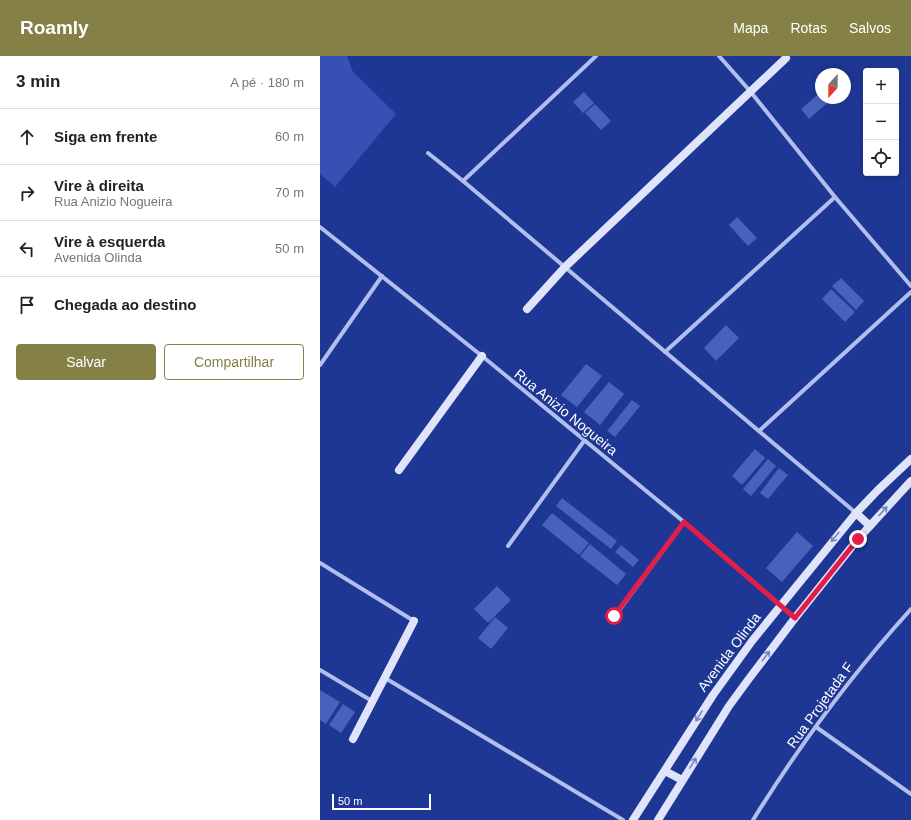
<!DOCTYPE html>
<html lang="pt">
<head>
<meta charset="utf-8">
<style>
  :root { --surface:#fff; --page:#f6f6f6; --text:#222; --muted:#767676; --line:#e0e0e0; --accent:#848046 }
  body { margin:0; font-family:Helvetica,sans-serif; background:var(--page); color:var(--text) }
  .controls { position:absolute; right:12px; top:12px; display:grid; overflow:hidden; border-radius:4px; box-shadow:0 2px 6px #0003 }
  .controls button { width:36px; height:36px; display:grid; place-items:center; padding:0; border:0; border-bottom:1px solid var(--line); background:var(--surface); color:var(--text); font:20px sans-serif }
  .compass { position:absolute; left:495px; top:12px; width:36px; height:36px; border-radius:50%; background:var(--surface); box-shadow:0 2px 6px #0003; rotate:201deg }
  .scale { position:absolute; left:12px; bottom:10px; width:99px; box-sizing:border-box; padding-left:4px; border:2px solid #fff; border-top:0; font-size:11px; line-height:14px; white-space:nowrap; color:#fff; -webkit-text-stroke:3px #1f3794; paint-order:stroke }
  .stop { position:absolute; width:12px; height:12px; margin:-9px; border:3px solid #e11d48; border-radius:50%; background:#fff }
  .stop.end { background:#e11d48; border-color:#fff; box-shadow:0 1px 4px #0008 }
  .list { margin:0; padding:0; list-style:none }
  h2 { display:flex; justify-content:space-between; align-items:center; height:52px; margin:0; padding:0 16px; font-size:17px }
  h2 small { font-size:13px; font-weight:400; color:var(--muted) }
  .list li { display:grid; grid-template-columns:26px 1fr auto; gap:12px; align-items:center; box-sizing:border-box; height:56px; padding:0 16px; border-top:1px solid var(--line) }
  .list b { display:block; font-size:15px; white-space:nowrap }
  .list p { margin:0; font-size:13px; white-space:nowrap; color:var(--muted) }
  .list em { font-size:13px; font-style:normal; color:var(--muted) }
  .actions { display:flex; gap:8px; padding:12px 16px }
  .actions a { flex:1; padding:9px 0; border:1px solid var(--accent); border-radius:4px; text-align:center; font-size:14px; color:var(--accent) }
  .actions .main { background:var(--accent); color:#fff }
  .icon { flex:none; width:22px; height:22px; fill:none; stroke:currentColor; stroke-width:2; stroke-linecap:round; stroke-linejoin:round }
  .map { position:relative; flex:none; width:591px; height:764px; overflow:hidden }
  header { display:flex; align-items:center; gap:24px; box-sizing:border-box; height:56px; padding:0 20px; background:var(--accent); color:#fff }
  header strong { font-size:19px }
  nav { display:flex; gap:22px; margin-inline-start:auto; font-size:14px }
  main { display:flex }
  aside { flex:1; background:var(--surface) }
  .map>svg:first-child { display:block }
</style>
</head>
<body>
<header>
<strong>Roamly</strong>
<nav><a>Mapa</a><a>Rotas</a><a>Salvos</a></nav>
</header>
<main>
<aside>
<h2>3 min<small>A pé · 180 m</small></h2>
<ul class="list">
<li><svg class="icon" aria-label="ahead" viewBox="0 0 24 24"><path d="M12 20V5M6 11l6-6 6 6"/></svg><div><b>Siga em frente</b></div><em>60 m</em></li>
<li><svg class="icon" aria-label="right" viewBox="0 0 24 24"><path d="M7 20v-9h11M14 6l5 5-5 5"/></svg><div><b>Vire à direita</b><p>Rua Anizio Nogueira</p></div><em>70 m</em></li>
<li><svg class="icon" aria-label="left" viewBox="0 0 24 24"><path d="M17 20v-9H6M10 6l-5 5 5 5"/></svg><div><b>Vire à esquerda</b><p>Avenida Olinda</p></div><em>50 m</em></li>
<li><svg class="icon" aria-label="arrive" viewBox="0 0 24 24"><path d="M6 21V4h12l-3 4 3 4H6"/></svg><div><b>Chegada ao destino</b></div></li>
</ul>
<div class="actions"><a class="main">Salvar</a><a>Compartilhar</a></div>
</aside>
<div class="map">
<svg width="591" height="764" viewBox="0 0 591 764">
  <rect width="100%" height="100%" fill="#1f3794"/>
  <path fill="#3651b3" d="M0 0H27L33 16 76 58 15 131 0 118Z"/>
  <g fill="#4861bb">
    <path d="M264 36 274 47 263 57 253 46Z"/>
    <path d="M501 36V42H513L489 63 481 53Z"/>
    <path d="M275 48 291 65 281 74 265 57Z"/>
    <path d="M417 161 437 182 428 190 409 169Z"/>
    <path d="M521 222 544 245 536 254 512 230Z"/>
    <path d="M511 233 535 256 525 266 502 243Z"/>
    <path d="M406 269 419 282 396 305 384 292Z"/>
    <path d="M266 308 282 320 257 351 241 339Z"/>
    <path d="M289 326 304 338 280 369 264 356Z"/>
    <path d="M312 344 320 350 295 381 287 375Z"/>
    <path d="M435 393 445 402 422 429 412 420Z"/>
    <path d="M448 403 456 410 431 440 423 433Z"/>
    <path d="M459 412 468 419 448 443 440 437Z"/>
    <path d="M242 442 297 485 291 493 236 450Z"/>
    <path d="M232 457 269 487 259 499 222 469Z"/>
    <path d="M477 476 493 490 462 526 446 512Z"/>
    <path d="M270 488 306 518 297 529 260 500Z"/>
    <path d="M301 489 319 504 313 511 295 496Z"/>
    <path d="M177 530 191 544 168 567 154 553Z"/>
    <path d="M175 561 188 572 171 593 158 582Z"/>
    <path d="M0 634 20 646 6 668 0 664Z"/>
    <path d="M23 648 35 656 21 677 9 669Z"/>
  </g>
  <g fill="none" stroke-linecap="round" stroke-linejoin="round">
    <g stroke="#b2bfee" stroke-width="4">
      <path d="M399 0 430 35 515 141 591 230"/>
      <path d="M108 97 143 125 536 457"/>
      <path d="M143 125 276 0"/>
      <path d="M0 171 162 300 364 466 475 562"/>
      <path d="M345 296 515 141"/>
      <path d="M0 309 62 220"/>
      <path d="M439 375 591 236"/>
      <path d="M188 490 264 385"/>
      <path d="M0 507 94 565"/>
      <path d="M295 560 364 466"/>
      <path d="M0 614 52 645"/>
      <path d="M65 622 303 764"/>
      <path d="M496 671 591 738"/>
      <path d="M433 764C479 690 532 618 591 553"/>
    </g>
    <g stroke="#dfe4fa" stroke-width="8">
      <path d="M207 253 245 211 466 2"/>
      <path d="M79 414 162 300"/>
      <path d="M536 457 550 470"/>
      <path d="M33 683 94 565"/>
      <path d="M345 715 362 724"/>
      <path d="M313 764 393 639 432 585 536 457 558 434 591 403"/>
      <path d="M338 764 409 650 428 624 475 562 538 483 591 425"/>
    </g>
  </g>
  <defs><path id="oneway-shaft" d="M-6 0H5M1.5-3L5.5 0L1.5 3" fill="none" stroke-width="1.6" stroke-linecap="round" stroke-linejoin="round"/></defs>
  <g stroke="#7585c2">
    <use href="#oneway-shaft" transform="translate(563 455) rotate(-48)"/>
    <use href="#oneway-shaft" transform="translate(515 481) rotate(130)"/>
    <use href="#oneway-shaft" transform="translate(446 600) rotate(-53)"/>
    <use href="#oneway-shaft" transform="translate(379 660) rotate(122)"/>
    <use href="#oneway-shaft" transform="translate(373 707) rotate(-58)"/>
  </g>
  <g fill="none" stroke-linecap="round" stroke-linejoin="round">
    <path stroke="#e11d48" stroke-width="5" d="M294 560 364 466 475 562 538 483"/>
  </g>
  <g text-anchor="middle" stroke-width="3" stroke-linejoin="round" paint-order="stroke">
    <g font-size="14" fill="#fff" stroke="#1f3794">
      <text transform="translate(246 356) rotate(39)" y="5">Rua Anizio Nogueira</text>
      <text transform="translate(409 596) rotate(-53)" y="5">Avenida Olinda</text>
      <text transform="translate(500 649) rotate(-54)" y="5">Rua Projetada F</text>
    </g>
  </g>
</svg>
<div class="controls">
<button>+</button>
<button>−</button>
<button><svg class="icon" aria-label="locate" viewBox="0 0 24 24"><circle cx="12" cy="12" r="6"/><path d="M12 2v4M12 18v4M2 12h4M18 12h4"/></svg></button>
</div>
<svg class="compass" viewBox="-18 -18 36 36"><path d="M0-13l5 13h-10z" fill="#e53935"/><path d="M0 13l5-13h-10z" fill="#767676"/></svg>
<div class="scale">50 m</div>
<div class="stop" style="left:294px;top:560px"></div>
<div class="stop end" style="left:538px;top:483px"></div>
</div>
</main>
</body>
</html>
